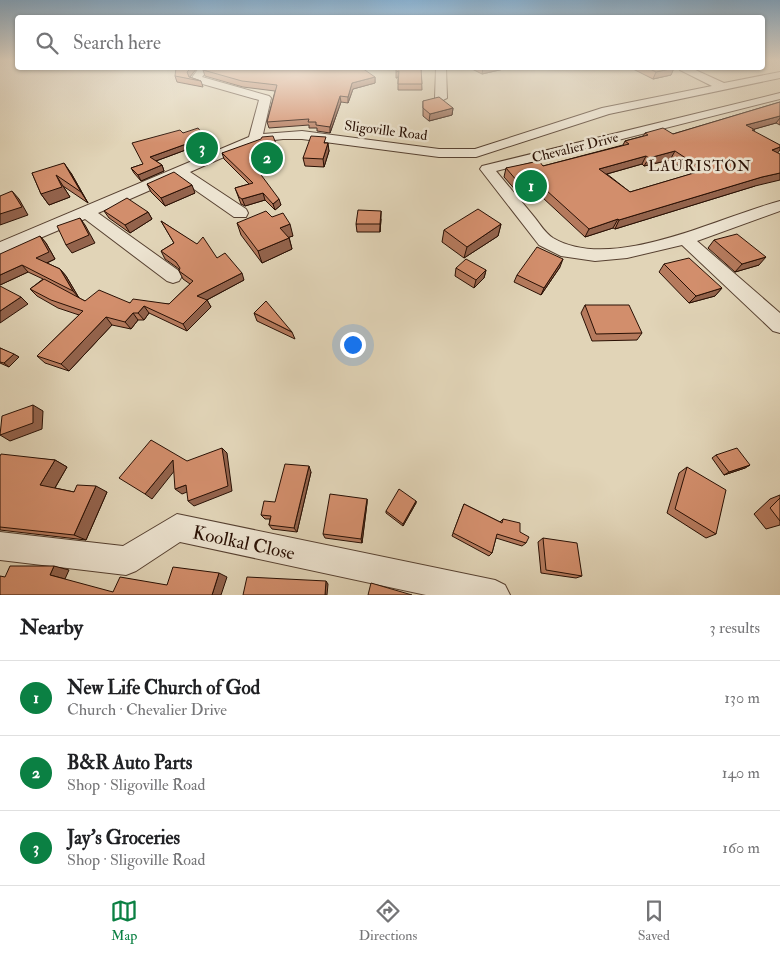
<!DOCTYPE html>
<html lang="en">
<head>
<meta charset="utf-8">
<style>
  :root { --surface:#fff; --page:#f2f2f2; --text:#202124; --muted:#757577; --line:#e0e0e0; --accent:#0b8043 }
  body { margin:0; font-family:"IM FELL Double Pica",serif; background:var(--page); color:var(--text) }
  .you { position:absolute; left:352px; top:344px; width:18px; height:18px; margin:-12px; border:4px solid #fff; border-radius:50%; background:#1a73e8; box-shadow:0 0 0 8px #1a73e833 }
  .badge { display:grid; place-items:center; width:32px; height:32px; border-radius:50%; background:var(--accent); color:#fff; font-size:16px; font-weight:700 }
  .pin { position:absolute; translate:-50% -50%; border:2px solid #fff; box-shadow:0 1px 5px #0006 }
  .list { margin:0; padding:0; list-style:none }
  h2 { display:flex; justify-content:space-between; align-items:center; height:65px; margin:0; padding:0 20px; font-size:21px }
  h2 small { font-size:16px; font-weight:400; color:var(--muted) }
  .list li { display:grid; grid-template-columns:32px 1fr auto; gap:15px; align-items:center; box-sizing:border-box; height:75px; padding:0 20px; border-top:1px solid var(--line) }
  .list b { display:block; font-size:19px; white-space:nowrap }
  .list p { margin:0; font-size:16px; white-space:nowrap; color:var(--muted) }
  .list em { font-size:16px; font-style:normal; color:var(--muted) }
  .icon { flex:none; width:28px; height:28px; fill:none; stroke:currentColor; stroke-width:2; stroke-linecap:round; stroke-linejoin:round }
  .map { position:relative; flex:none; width:780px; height:595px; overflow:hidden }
  .search { position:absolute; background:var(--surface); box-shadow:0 1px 4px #0004; left:15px; right:15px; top:15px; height:55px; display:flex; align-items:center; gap:12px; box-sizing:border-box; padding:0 18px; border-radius:5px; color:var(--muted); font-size:19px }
  .sheet { height:290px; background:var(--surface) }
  nav { display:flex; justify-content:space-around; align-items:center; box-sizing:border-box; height:70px; border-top:1px solid var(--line); background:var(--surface); font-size:14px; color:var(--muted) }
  nav a { display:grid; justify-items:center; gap:2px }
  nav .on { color:var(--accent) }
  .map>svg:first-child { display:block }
</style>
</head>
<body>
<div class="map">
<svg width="780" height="595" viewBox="0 0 780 595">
  <rect width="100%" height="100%" fill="#e1d4b7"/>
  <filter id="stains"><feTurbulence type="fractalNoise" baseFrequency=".004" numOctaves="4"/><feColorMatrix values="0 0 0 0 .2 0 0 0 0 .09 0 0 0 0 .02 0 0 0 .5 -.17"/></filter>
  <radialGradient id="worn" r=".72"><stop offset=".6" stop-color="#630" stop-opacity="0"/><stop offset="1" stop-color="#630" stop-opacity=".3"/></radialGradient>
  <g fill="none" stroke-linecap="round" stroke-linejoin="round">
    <g stroke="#574131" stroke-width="2">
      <g id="minor">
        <path d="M199 68H209L202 77 269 96 271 98 263 134 302 131 439 149H475L602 108 712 86 680 70 679 68H691L724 83 780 72V78L609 114 476 157H439L302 139H283L258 142 190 172 246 209 248 213 246 217H234L178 178 98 213 179 271 182 276 179 281 173 283 167 281 85 219 0 255V242L249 137 259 100 192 81 191 79Z"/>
        <path d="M436 68H446L447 98 441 101 435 98Z"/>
        <path d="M780 93V99L496 171C509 187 522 202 535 218 540 224 545 233 553 238 612 273 719 217 780 201V211L697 241 780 313V333L773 331 682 245 627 258 595 261 561 256 539 245 480 169 482 166Z"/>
        <path d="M177 514 495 580 505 585 510 595H426L180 542 136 571 126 575 0 560V532L123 546Z"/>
      </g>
    </g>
    <use href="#minor" fill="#ece3d0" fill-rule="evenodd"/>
  </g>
  <g fill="#b57a5d" stroke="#291004" fill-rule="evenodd">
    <path d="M197 68 190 77 201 81 203 87 177 82 175 76Z"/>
    <path d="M421 68 422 90H398V77L396 78Z"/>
    <path d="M470 68H508L482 74Z"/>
    <path d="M631 68H674L671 75 653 79Z"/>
    <path d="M203 70 375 77V83L353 89 348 103 341 102 330 133 317 131V128H309V125L269 128 267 122 275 91 243 87 205 76Z"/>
    <path d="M423 101 453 108 452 115 429 121 423 116Z"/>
    <path d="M780 102V125L776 123 754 129V131L778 153 755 186 615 229 613 228 585 237 543 198 526 202 504 177 506 168 543 166 623 145 625 141 643 136 645 133 673 134ZM670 160 691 174 630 192 607 174 642 164 644 166Z"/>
    <path d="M183 133 210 143 212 148 197 154 191 148 156 161 162 165 164 171 141 181 134 173 131 168 143 164Z"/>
    <path d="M327 143 329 151 324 167 305 166 303 158Z"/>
    <path d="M222 153 282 160 254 166 281 205 275 210 265 200 245 206 241 204 235 188 249 184 224 159Z"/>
    <path d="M32 173H71L88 203 63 186 70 197 49 205 41 194Z"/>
    <path d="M147 184 195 193 165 206 151 192Z"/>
    <path d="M104 211 148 212 152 219 130 233 109 218Z"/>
    <path d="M272 217 293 236 289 237 292 249 262 263 241 235 237 223Z"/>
    <path d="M381 219 380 232H357L356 224Z"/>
    <path d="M161 221 217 258 244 280 207 300 211 307 187 331 149 313 144 320H138L131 329 112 325 69 371 45 363 37 356 79 315 58 308 37 296 30 289 43 279 28 272 0 285 40 236 46 243 55 259 47 263 60 269 66 276 79 298 85 301 130 303 169 304 190 284 183 279 179 271V269L165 259 161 251 174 243Z"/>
    <path d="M501 224 498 236 464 258 442 242 444 230Z"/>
    <path d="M714 240 759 265 735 272 708 248Z"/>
    <path d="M664 264 722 288 715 296 689 303 659 272Z"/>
    <path d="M560 267 541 295 514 282 517 275Z"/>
    <path d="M456 268 486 270 484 278 474 288 455 276Z"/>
    <path d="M585 305 642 333 637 340 592 341 581 313Z"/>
    <path d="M254 313 292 332 295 339 257 321Z"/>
    <path d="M0 348 19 357 9 367 0 363Z"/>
    <path d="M716 455 750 465 745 468 724 475 712 458Z"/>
    <path d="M0 456 55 460 67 467 55 488 74 492H107L86 540 0 530Z"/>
    <path d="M687 467 716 534 706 538 667 513 679 473Z"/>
    <path d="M311 472 297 532 272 529 269 525 270 519H265L261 515Z"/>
    <path d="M780 495V525L766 529 754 514 770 499Z"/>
    <path d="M367 499V503L362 543 325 538 323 534Z"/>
    <path d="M416 501V503L403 526 386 513V511Z"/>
    <path d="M464 504 500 522 503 519 520 532 526 543 522 546 496 538 492 553 489 556 452 536Z"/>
    <path d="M543 538 582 576 576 578 541 573 538 542Z"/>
  </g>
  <g fill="#93634c" stroke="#291004">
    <path d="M191 68H197L189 78 187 72Z"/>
    <path d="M483 68H508L482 74Z"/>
    <path d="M674 68 671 75 653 79 656 72Z"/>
    <path d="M399 71 398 77 396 78V72Z"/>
    <path d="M375 77V83L353 89 348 103V97L352 83Z"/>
    <path d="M340 96 341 102 330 133V127Z"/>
    <path d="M453 108 452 115 429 121 430 114Z"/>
    <path d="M780 116V118L776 123 741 133 746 125Z"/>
    <path d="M189 143 191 148 153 162 150 157Z"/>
    <path d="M210 143 212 148 197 154 195 148Z"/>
    <path d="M328 143 329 151 324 167 323 159Z"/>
    <path d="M780 147V150L776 155 772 150Z"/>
    <path d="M675 151 670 160 644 166 649 158Z"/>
    <path d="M280 154 282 160 252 166 250 160Z"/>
    <path d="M646 156 642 164 596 177 599 169Z"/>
    <path d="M64 163 71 173 88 203 81 192Z"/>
    <path d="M162 165 164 171 141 181 138 175Z"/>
    <path d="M780 173V180L755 186 615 229 619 220 762 177Z"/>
    <path d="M56 175 70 197 49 205 41 194Z"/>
    <path d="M192 185 195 193 165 206 161 198Z"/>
    <path d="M546 190 543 198 526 202 528 194Z"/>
    <path d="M12 191 19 199 28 215 0 225V214Z"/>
    <path d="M263 193 265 200 245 206 242 199Z"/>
    <path d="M279 199 281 205 275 210 273 204Z"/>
    <path d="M381 211V219L380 232V224Z"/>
    <path d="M148 212 152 219 130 233 125 225Z"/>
    <path d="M80 218 85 225 95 243 72 253 66 245Z"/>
    <path d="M618 219 613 228 585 237 589 229Z"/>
    <path d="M290 224 293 236 283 239 280 228Z"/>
    <path d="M501 224 498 236 464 258 467 247Z"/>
    <path d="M40 236 46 243 55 259 42 265 36 258Z"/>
    <path d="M289 238 292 249 262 263 258 251Z"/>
    <path d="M766 257 759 265 735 272 742 264Z"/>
    <path d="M563 259 560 267 541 295 544 288Z"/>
    <path d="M22 265 28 272 0 285V275Z"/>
    <path d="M60 269 66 276 79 298 73 291Z"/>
    <path d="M486 270 484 278 474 288 476 280Z"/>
    <path d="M242 273 244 280 201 303 197 296Z"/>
    <path d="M722 288 715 296 689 303 696 296Z"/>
    <path d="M21 297 28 304 0 323V311Z"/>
    <path d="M207 300 211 307 187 331 183 324Z"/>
    <path d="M144 306 149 313 144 320 138 313Z"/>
    <path d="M133 313 138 320 131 329 125 322Z"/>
    <path d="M106 317 112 325 69 371 61 364Z"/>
    <path d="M14 354 19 357 9 367 4 363Z"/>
    <path d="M33 405 43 411 42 429 10 441 0 435Z"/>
    <path d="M222 448 227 453 232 491 194 506 188 501Z"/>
    <path d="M55 460 67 467 53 491 40 485Z"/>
    <path d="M173 460 179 465 152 499 145 494Z"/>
    <path d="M750 465 745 468 724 475 729 472Z"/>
    <path d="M309 466 311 472 297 532 294 528Z"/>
    <path d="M186 485 192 490 182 494 175 489Z"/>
    <path d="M96 486 107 492 86 540 74 535Z"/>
    <path d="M367 499V503L362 543 361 539Z"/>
    <path d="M416 501V503L403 526V524Z"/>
    <path d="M54 566 69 570 65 579 50 575Z"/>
    <path d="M219 573 227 577 221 595H212Z"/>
    <path d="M326 581 328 584 327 595H325Z"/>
  </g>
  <g fill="#d28e6c" stroke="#291004" fill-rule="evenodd">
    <path d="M176 68H191L187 72 189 77 201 81 175 76Z"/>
    <path d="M205 68H362L375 77 352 83 348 97 340 96 330 127 316 125V122H308L309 119 267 122 277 85 242 81 203 70Z"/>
    <path d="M396 68H421L422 84H398L399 71 396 72Z"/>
    <path d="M648 68H674L656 72Z"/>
    <path d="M439 97 453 108 430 114 423 108V101Z"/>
    <path d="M780 102V116L746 125 755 130H752L780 145V147L772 150 780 154V173L762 177 619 220 618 219 589 229 546 190 528 194 506 168 539 161 543 166 629 144 625 141 648 135 645 133 663 128 673 134ZM675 151 704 170 630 192 599 169 646 156 649 158Z"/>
    <path d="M198 128 210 143 195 148 189 143 150 157 162 165 138 175 131 168 143 164 132 143 180 130 183 133Z"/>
    <path d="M273 136 280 154 250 160 279 199 273 204 263 193 242 199 239 197 235 188 253 183 222 153 261 139 262 137Z"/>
    <path d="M311 136 326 137 324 143H328L323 159 303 158Z"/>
    <path d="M64 163 81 192 56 175 62 187 41 194 32 173Z"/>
    <path d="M174 172 192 185 161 198 147 184Z"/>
    <path d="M12 191 22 207 0 214V196Z"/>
    <path d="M127 198 148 212 125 225 104 211Z"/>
    <path d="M478 209 501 224 467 247 444 230Z"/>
    <path d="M358 210 381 211 380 224H356Z"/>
    <path d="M266 211 272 217 283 213 290 224 280 228 289 238 258 251 237 223Z"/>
    <path d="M80 218 89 235 66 245 57 226Z"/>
    <path d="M161 221 197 244 203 237 217 258 225 253 242 273 197 296 207 300 183 324 144 306 138 313H133L125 322 106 317 61 364 37 356 83 311 51 300 30 289 44 279 85 301 99 290 130 303 133 299 169 304 193 281 179 271 180 268 176 262 161 251 174 243Z"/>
    <path d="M737 234 766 257 742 264 714 240Z"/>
    <path d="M40 236 49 252 36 258 60 269 73 291 22 265 0 275V254Z"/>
    <path d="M537 247 563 259 544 288 517 275Z"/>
    <path d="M689 258 722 288 696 296 664 264Z"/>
    <path d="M466 259 486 270 476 280 456 268Z"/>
    <path d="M0 286 21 297 0 311Z"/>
    <path d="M266 301 292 332 254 313Z"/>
    <path d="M585 305H629L642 333 596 334Z"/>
    <path d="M0 348 14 354 4 363 0 362Z"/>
    <path d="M33 405V423L0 435 2 416Z"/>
    <path d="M151 440 187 461 222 448 228 486 188 501 186 485 175 489 173 460 145 494 119 478Z"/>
    <path d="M737 448 750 465 729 472 716 455Z"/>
    <path d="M1 454 55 460 40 485 74 492 77 485 96 486 74 535 0 527V456Z"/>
    <path d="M285 464 309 466 294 528 269 525 271 516 261 515 264 501 275 502Z"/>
    <path d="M687 467 726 490 716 534 675 509Z"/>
    <path d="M399 489 416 501 403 524 386 511Z"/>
    <path d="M330 494 367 499 361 539 323 534Z"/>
    <path d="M780 498V521L770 508Z"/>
    <path d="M464 504 502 523 503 519 520 523V532L529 537 526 543 497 534 492 553 453 533Z"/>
    <path d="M543 538 577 543 582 576 546 570Z"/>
    <path d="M10 566H54L50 575 113 592 120 577 167 585 173 567 219 573 212 595H0V576L5 577Z"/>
    <path d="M247 577 326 581 325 595H243Z"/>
    <path d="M371 583 412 595H368Z"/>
  </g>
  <linearGradient id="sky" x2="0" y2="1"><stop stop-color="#89b4d6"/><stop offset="0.42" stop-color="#f2ecdf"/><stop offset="1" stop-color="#f2ecdf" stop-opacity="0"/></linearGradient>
  <rect width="780" height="143" fill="url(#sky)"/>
  <g text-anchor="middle" stroke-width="5" stroke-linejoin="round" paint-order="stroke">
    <g font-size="14" fill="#291004" stroke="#ece3d0">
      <text transform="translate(386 130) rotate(7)" y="5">Sligoville Road</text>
      <text transform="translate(575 147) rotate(-14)" y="5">Chevalier Drive</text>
    </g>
    <g font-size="15" letter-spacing="1" fill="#291004" stroke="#ece3d0">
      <text x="700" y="171">LAURISTON</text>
    </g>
    <g font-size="19" fill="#291004" stroke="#ece3d0">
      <text transform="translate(244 542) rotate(12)" y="7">Koolkal Close</text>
    </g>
  </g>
  <rect width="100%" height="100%" filter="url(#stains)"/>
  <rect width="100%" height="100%" fill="url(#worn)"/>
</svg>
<div class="you"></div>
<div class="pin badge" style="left:531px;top:186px">1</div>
<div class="pin badge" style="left:267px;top:158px">2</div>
<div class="pin badge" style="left:202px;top:148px">3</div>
<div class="search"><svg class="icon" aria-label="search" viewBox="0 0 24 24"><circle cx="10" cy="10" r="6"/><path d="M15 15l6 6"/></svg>Search here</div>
</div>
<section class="sheet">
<h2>Nearby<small>3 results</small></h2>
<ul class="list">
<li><span class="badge">1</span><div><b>New Life Church of God</b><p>Church · Chevalier Drive</p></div><em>130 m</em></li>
<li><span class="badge">2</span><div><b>B&amp;R Auto Parts</b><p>Shop · Sligoville Road</p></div><em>140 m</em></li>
<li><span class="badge">3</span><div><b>Jay's Groceries</b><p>Shop · Sligoville Road</p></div><em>160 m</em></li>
</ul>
</section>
<nav>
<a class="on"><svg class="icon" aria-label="map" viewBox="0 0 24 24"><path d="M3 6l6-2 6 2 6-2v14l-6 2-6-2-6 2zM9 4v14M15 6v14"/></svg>Map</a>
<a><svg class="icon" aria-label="directions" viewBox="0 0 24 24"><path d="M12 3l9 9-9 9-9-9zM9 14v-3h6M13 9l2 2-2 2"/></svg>Directions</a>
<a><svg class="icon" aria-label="saved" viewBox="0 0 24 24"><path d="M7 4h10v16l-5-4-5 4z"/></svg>Saved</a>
</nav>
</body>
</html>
